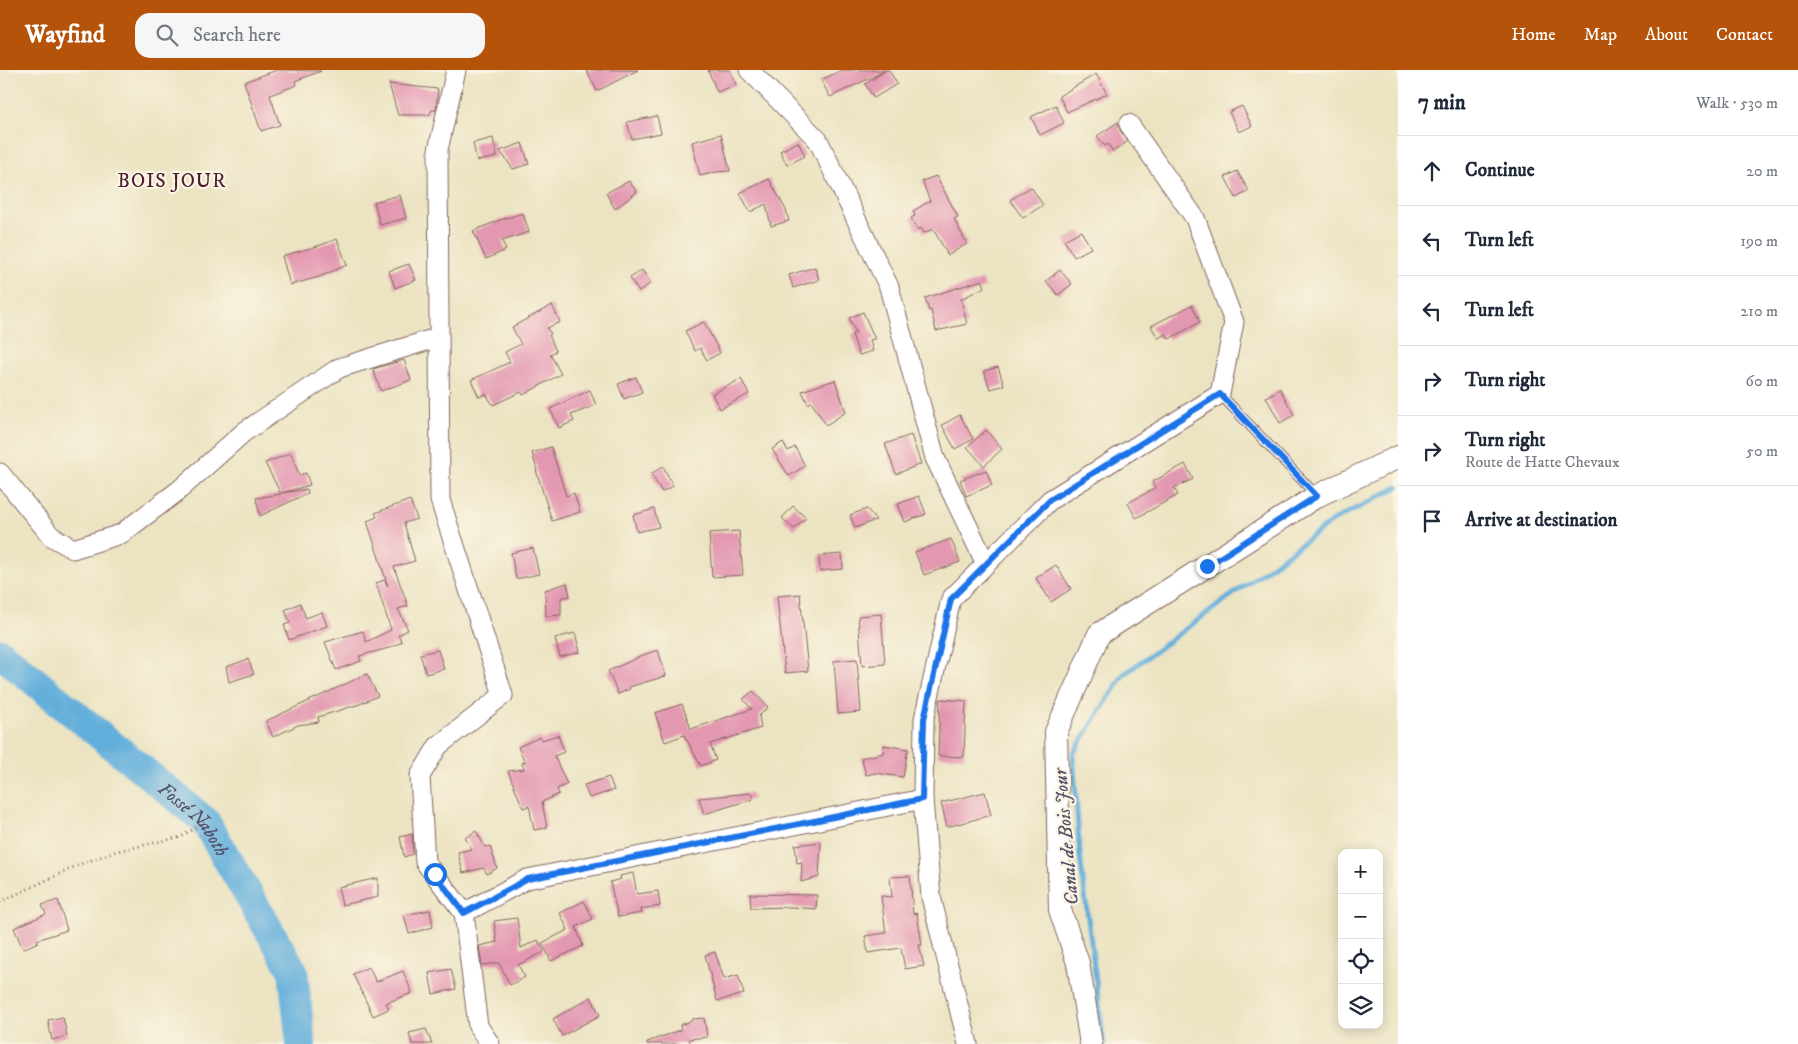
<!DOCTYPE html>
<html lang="en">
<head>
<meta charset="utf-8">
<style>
  :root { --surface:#fff; --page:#f6f6f7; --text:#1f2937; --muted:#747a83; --line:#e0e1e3; --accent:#b45309 }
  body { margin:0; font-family:"IM FELL DW Pica",serif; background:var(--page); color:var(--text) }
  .controls { position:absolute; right:15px; bottom:15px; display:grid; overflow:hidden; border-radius:10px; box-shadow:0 2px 12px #0003 }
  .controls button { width:45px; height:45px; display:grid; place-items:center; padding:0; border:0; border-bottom:1px solid var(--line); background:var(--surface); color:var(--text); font:25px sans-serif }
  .stop { position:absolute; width:15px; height:15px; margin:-11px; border:4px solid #1a73e8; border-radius:50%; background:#fff }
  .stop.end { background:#1a73e8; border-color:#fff; box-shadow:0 1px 5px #0008 }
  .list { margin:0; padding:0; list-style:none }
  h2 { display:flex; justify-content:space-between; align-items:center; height:65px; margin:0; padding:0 20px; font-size:21px }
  h2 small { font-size:16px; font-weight:400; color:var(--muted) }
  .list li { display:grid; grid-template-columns:32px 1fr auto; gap:15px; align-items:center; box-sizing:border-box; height:70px; padding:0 20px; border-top:1px solid var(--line) }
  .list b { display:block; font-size:19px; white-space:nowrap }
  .list p { margin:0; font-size:16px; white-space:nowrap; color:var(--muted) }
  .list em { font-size:16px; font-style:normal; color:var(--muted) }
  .icon { flex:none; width:28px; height:28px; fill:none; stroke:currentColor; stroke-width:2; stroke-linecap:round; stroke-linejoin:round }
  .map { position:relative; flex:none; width:1398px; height:974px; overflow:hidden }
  header { display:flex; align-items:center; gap:30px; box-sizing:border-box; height:70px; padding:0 25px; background:var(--accent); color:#fff }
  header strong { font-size:24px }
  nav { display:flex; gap:28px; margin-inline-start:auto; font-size:18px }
  .search { width:350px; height:45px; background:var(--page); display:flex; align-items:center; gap:12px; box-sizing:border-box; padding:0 18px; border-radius:15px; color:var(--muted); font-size:19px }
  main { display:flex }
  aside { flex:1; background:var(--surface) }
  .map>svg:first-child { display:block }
</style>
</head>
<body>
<header>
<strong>Wayfind</strong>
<div class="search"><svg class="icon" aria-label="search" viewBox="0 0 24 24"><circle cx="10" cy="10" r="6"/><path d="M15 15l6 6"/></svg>Search here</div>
<nav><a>Home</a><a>Map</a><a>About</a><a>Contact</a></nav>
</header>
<main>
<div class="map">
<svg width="1398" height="974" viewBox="0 0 1398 974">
  <rect width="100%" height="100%" fill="#fcf5e5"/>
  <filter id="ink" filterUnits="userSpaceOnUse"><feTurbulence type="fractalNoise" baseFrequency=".02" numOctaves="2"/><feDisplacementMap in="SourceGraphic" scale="10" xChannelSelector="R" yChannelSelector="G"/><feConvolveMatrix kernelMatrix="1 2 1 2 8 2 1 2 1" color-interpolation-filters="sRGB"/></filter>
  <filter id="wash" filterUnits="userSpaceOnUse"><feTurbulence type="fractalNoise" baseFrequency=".0096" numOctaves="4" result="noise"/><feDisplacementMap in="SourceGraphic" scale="20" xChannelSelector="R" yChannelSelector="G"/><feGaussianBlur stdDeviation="1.12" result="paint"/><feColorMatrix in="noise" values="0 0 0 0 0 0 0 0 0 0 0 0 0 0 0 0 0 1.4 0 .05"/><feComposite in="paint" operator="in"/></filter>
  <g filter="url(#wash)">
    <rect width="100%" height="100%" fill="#ebe3c1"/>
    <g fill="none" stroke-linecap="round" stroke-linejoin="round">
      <path stroke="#62afdb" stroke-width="5" d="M1104 974 1080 786 1073 684 1123 605 1334 450 1398 417"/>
      <path stroke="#62afdb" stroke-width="30" id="s1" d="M0 583 205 751 293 901 301 974"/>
    </g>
    <g id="blocks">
      <g fill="#e398b1">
        <path d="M277 0 321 1 295 11 297 15 270 25 280 55 261 61 244 12Z"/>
        <path d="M586 0H638L597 21Z"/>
        <path d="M708 0H730L736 15 717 22Z"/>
        <path d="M842 0H889L897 14 874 28 865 14 885 1 830 27 821 10Z"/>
        <path d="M1096 4 1107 24 1067 42 1059 26Z"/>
        <path d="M389 14 438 19 436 40H432L429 45H398Z"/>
        <path d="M1056 35 1064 53 1040 65 1031 47Z"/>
        <path d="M1242 36 1252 56 1239 62 1229 42Z"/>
        <path d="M657 46 661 63 632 69 627 52Z"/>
        <path d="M1118 52 1120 60 1128 71 1113 82 1108 74 1105 76 1097 66Z"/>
        <path d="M721 64 730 101 716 102 700 106 692 72Z"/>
        <path d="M493 68 497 87 477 91 473 73Z"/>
        <path d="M798 72 805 86 787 95 780 81Z"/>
        <path d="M522 73 529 94 513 99 500 81Z"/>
        <path d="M1237 101 1249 121 1236 128 1225 107Z"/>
        <path d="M936 106 958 147 954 149 967 174 948 185 933 159 924 163 921 158 917 160 911 148 915 146 913 141 930 131 922 111Z"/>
        <path d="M769 109 786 140 789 151 771 156 766 134 750 142 740 123Z"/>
        <path d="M629 111 637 122 615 139 606 123Z"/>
        <path d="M1031 117 1043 135 1023 148 1010 130Z"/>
        <path d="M400 125 406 148 380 155 374 132Z"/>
        <path d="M523 143 529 162 502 171 506 180 486 189 473 161 500 150Z"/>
        <path d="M1081 161 1091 178 1074 187 1064 170Z"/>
        <path d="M337 169 347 195 319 207 290 215 282 186 318 176Z"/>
        <path d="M409 194 416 210 395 218 389 201Z"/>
        <path d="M815 197 819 210 793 218 789 205Z"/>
        <path d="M642 200 651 213 639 222 630 208Z"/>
        <path d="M1060 200 1072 214 1058 225 1046 211Z"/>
        <path d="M982 210 985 217 961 229 967 254 936 261 931 240 929 241 925 228Z"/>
        <path d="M552 235 560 252 547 258 551 264 549 265 556 281 550 284 561 304 523 325 521 322 493 335 486 324 479 327 471 310 510 292 505 282 521 274 512 257Z"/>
        <path d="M1192 235 1200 252 1169 269 1166 264 1158 268 1151 256Z"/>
        <path d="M863 242 875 269 870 270 873 281 859 285 852 264 856 263 849 248Z"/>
        <path d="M704 252 720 283 707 290 700 278 695 281 685 261Z"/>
        <path d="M404 290 411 310 381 321 373 299Z"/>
        <path d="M998 297 1004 315 990 319 984 301Z"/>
        <path d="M636 307 642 322 624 329 618 314Z"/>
        <path d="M741 309 749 324 720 339 712 324Z"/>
        <path d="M835 310 846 342 826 355 811 332 808 334 802 321Z"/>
        <path d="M1280 319 1294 345 1280 353 1266 327Z"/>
        <path d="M590 320 596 335 571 345 574 351 559 358 550 339Z"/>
        <path d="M960 345 973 369 955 379 942 355Z"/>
        <path d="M986 360 1002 379 984 396 967 377Z"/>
        <path d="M911 365 921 394 896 404 885 374Z"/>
        <path d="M783 372 788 381 795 377 805 396 789 406 772 379Z"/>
        <path d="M551 377 566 426 574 423 580 442 552 451 536 400 537 399 532 383Z"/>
        <path d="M291 383 299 405 306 403 310 415 282 423 307 419 308 423 260 446 256 428 281 424 265 393Z"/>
        <path d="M1185 394 1193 409 1174 418 1178 425 1136 448 1128 433 1155 418 1152 412Z"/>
        <path d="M663 396 673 416 662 422 651 404Z"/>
        <path d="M986 400 992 415 966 426 960 410Z"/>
        <path d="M919 426 926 444 905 452 898 434Z"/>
        <path d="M410 430 417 449 404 453 415 491 394 497 408 536 398 539 408 560 398 565 402 572 389 578 359 586 361 591 336 600 325 572 363 561 366 572 391 560 376 513 384 510 388 516 367 451 377 447 375 443Z"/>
        <path d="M793 436 806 448 794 459 782 448Z"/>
        <path d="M654 439 659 457 637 462 633 445Z"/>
        <path d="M867 439 876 450 855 458 850 445Z"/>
        <path d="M739 461 743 505 712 507 709 463Z"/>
        <path d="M951 469 960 492 924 505 915 482Z"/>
        <path d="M533 478 539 504 516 509 511 483Z"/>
        <path d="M842 484 843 499 820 501 819 486Z"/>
        <path d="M1056 495 1071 519 1051 532 1036 508Z"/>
        <path d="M567 513 570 526 561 528V545L546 546 545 520Z"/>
        <path d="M800 524 808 601 785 603 777 526Z"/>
        <path d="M300 533 306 548 322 542 327 556 289 570 284 555 290 553 285 540Z"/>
        <path d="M881 544 885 594 862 596 858 546Z"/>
        <path d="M575 563 580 582 560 587 555 568Z"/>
        <path d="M438 580 444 599 426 604 420 584Z"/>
        <path d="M658 580 666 606 629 617 630 619 618 624 608 601 637 588V587Z"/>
        <path d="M248 589 254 604 229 612 226 597Z"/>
        <path d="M857 589 861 642 838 644 834 591Z"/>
        <path d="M367 604 378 626 360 634 318 647 319 652 298 655 273 667 266 651Z"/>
        <path d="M753 621 768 637 759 646 761 658 710 674 716 690 701 696 684 665 665 672 655 643 682 634 691 659 752 639 743 629Z"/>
        <path d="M940 629 966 631 964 687 938 686Z"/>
        <path d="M558 665 564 682 554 686 567 714 557 719 559 724 542 732 547 758 534 760 529 736 523 738 508 701 524 699 522 693 525 692 518 677 540 667 542 670Z"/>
        <path d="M884 675 908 679 903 707 875 703 866 705 861 688 883 683Z"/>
        <path d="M609 707 614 720 589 728 584 715Z"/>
        <path d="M985 722 991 745 947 757 941 733Z"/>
        <path d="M751 723 753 729 704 744 699 728Z"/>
        <path d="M476 761 485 777 490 776 497 798 487 804 484 798 463 803 458 782 472 779 465 768Z"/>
        <path d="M412 764 413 784 404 787 400 767Z"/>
        <path d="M821 772 819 807 801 812 802 792 797 793 795 775Z"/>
        <path d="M633 803 637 824 658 821 660 836 641 839 642 843 618 847 610 812 621 809 620 806Z"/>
        <path d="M910 806 913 844 917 843 922 875H919L924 896 905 899 901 878 868 883 865 866 886 863 881 826 892 827 890 807Z"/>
        <path d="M378 808V827L342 835 338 817Z"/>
        <path d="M750 824 817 825 816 839 792 837 751 838Z"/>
        <path d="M58 830 67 860 37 870 38 872 23 879 14 858 46 844 42 835Z"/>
        <path d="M584 831 593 849 576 857 583 876 551 891 542 873 568 860 560 843Z"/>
        <path d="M430 840 433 857 409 864 404 845Z"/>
        <path d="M517 848 521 878 538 870 544 882 518 895 525 907 510 915 499 893 482 895 479 876 497 872 494 851Z"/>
        <path d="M715 882 724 909 738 905 744 924 717 931 705 885Z"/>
        <path d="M369 897 376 912 403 901 412 923 386 933 389 939 373 946 353 904Z"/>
        <path d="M451 899 456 919 433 924 429 903Z"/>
        <path d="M591 927 600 945 562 966 553 949Z"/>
        <path d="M63 947 67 966 52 970 48 950Z"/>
        <path d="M704 948 707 967 689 969 691 974H647V972L681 960 680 955 692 951V949Z"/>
        <path d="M426 959 432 974H412L409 963Z"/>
      </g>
    </g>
  </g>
  <g filter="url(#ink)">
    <use href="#blocks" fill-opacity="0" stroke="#826460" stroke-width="1"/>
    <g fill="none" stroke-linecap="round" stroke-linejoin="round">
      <g stroke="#826460" stroke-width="11">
        <path id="service" d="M1220 324 1317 426"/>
      </g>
      <g stroke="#826460" stroke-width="21">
        <g id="minor">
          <path d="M456 0 438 80 440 430 503 625 438 676 420 706 425 792 464 843 478 956 490 974"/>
          <path d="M749 0 818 70 889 217 935 388 986 494"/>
          <path d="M0 403 51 466 73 479 121 464 178 421 244 362 339 298 439 267"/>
          <path d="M464 843 527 809 923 729"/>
          <path d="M968 974 931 827 923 729 924 649 951 529 1050 430 1220 324 1234 252 1195 148 1129 54"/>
        </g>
      </g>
      <g stroke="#826460" stroke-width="24">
        <path id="tertiary" d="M1091 974 1078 893 1060 840 1056 662 1099 564 1317 426 1398 387"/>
      </g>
      <path stroke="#826460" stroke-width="3" stroke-dasharray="1 4" stroke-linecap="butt" d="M0 832 83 793 117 781 181 767 205 751"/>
      <use href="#service" stroke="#fff" stroke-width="9"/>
      <use href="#minor" stroke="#fff" stroke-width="19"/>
      <use href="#tertiary" stroke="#fff" stroke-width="22"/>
    </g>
  </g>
  <g fill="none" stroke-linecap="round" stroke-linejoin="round" filter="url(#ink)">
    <path stroke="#1a73e8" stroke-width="6" d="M435 804 464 843 528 809 922 729 924 649 951 529 1050 430 1220 324 1317 426 1207 496"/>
  </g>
  <g text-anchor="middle" stroke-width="4.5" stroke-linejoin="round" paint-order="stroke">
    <g font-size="19" font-style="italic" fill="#525169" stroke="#fcf5e5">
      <text dy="7" stroke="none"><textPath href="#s1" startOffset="256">Fossé Naboth</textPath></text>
      <text transform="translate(1065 767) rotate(-95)" y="7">Canal de Bois Jour</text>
    </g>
    <g font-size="20" letter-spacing="1" fill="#4a1f2b" stroke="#fcf5e5">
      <text x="172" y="117">BOIS JOUR</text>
    </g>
  </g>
</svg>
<div class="controls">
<button>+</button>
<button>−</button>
<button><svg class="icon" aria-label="locate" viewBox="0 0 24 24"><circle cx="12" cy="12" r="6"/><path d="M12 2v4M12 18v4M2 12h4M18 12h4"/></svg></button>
<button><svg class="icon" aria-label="layers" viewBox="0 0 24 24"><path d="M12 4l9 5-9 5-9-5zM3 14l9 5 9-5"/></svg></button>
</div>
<div class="stop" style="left:435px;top:804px"></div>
<div class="stop end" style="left:1207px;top:496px"></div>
</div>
<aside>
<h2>7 min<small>Walk · 530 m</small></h2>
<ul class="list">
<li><svg class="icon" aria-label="ahead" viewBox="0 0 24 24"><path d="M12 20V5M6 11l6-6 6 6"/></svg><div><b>Continue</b></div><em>20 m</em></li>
<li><svg class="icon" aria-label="left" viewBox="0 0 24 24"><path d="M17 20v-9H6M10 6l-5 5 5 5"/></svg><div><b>Turn left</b></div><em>190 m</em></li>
<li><svg class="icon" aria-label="left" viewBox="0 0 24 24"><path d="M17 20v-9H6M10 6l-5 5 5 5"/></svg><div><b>Turn left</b></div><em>210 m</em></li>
<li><svg class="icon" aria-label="right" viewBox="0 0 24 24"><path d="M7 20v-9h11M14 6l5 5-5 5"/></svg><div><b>Turn right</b></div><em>60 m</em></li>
<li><svg class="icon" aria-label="right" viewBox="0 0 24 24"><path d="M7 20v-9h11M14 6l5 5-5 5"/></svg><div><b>Turn right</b><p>Route de Hatte Chevaux</p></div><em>50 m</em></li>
<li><svg class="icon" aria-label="arrive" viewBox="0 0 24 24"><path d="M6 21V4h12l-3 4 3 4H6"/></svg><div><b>Arrive at destination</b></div></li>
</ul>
</aside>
</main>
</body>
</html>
